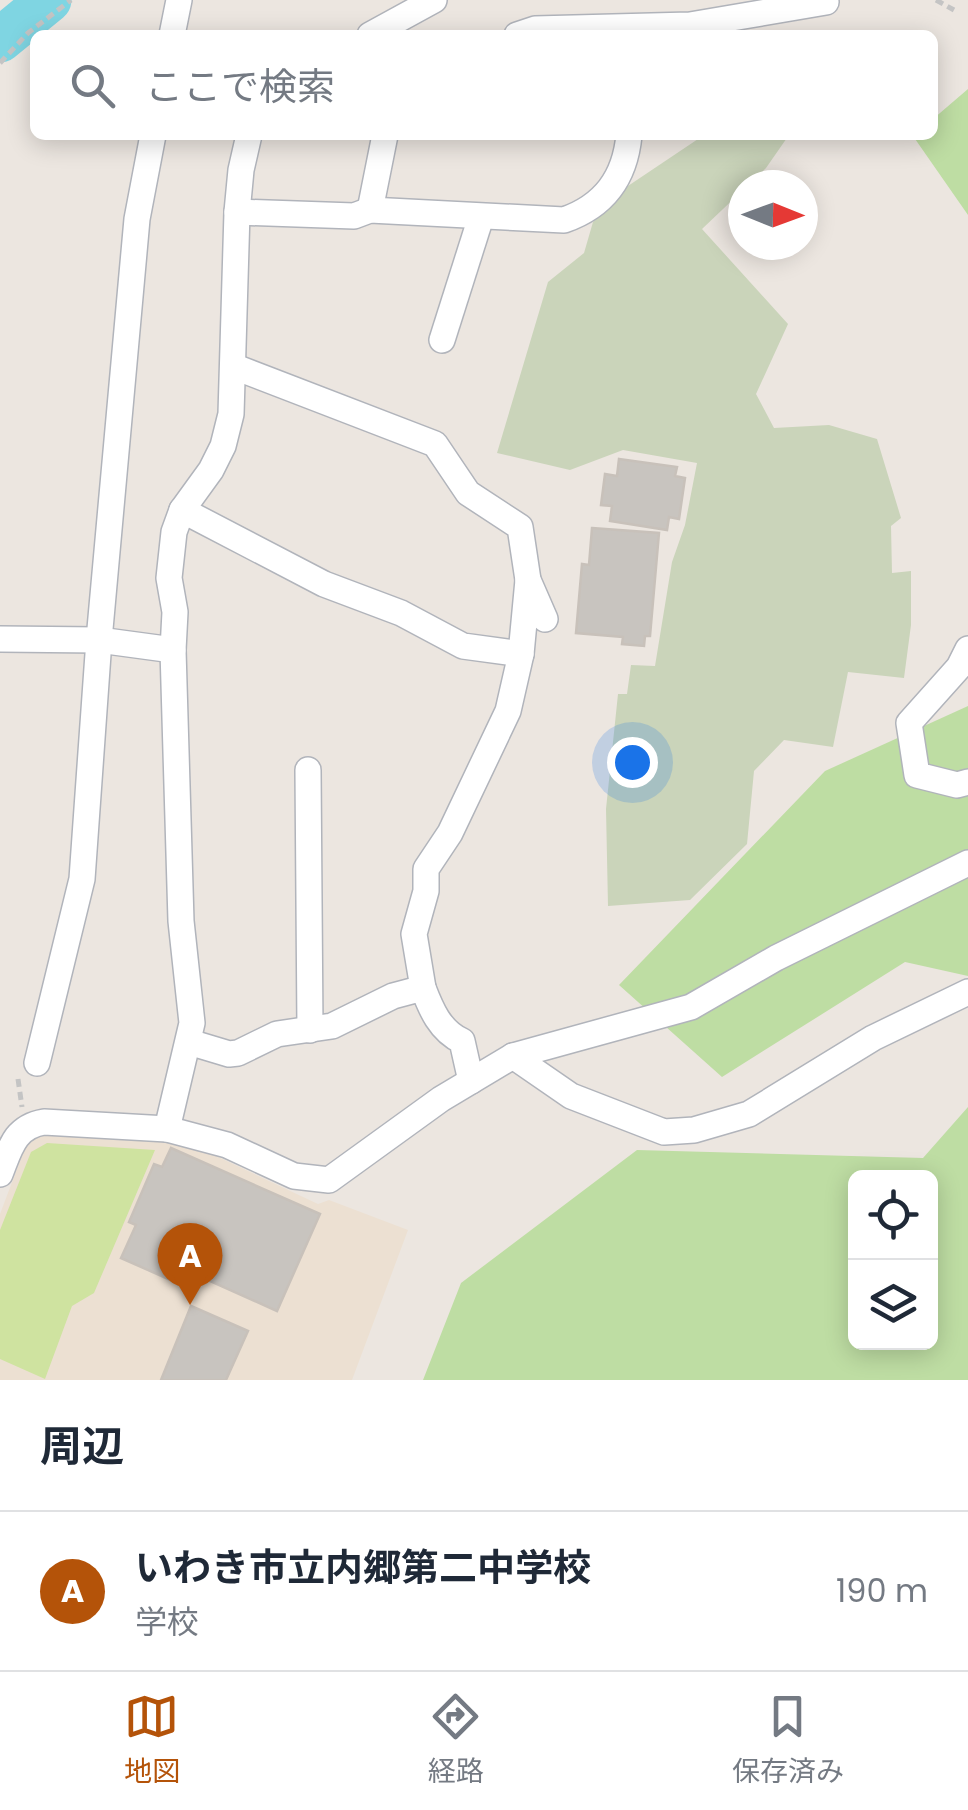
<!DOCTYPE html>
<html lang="ja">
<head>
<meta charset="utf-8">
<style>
  :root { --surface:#fff; --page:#f2f2f3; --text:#1f2937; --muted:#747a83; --line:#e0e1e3; --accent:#b45309 }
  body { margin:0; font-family:Poppins,"Noto Sans JP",sans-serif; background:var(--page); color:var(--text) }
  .controls { position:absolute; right:30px; bottom:30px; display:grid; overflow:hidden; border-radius:15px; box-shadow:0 5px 25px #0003 }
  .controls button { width:90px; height:90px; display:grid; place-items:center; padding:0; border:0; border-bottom:2px solid var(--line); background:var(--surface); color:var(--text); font:50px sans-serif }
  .compass { position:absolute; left:728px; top:170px; width:90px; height:90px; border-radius:50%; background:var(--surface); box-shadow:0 5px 25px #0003; rotate:91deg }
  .you { position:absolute; left:632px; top:762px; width:35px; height:35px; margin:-25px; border:8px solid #fff; border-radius:50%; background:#1a73e8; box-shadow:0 0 0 15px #1a73e833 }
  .badge { display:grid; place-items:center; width:65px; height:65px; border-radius:50%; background:var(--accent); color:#fff; font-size:32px; font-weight:700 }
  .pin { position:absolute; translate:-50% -82px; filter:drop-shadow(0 2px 5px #0008) }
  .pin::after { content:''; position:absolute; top:52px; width:35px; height:30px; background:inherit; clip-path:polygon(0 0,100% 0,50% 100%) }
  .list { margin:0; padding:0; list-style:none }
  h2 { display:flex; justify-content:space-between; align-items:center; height:130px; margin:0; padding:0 40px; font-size:42px }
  h2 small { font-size:32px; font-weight:400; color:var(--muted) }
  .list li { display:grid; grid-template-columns:65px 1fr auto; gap:30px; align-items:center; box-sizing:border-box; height:160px; padding:0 40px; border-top:2px solid var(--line) }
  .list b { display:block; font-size:38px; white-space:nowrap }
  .list p { margin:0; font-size:32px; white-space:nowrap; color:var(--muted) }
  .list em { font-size:32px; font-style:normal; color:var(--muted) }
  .icon { flex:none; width:55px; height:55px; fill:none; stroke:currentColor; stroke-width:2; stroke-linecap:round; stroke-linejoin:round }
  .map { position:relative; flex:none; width:968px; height:1380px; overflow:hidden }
  .search { position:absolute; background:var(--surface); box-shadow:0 5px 25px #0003; left:30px; right:30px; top:30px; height:110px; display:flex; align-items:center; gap:25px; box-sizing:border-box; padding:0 35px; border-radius:15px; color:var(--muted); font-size:38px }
  .sheet { height:290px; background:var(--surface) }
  nav { display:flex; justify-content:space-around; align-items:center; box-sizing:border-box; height:140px; border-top:2px solid var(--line); background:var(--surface); font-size:28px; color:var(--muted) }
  nav a { display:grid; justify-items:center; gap:5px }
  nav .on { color:var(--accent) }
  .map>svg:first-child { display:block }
</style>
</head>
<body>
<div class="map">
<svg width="968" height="1380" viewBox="0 0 968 1380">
  <rect width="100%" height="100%" fill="#ece6e0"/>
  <path fill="#ece0d2" d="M55 1130 182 1140 318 1204 329 1200 408 1230 352 1380H0V1214L25 1148 34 1137Z"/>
  <g fill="#bedda3" fill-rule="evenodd">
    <path d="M968 89V215L913 136 933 135V119Z"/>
    <path d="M968 706V976L905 962 722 1077 619 985 825 771Z"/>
    <path d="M968 1107V1380H423L461 1283 637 1150 923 1158ZM856 1178H930V1342H856Z"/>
  </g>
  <path fill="#cad4ba" d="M704 135H789L766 168 749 185H743V190L702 229 788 324 756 394 774 428 829 425 877 439 901 518 891 526 892 573 911 571V625L904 678 848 672 833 747 784 740 754 771 747 844 690 900 608 906 606 809 618 694H627L631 665 655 666 672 562 685 525 697 463 623 450 570 470 497 453 548 282 584 253 593 222 619 192Z"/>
  <path fill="#cfe3a0" d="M47 1143 155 1150 94 1293 72 1306 45 1379 0 1359V1230L31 1152Z"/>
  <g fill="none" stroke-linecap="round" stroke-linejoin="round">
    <path stroke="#7fd5e2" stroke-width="45" d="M0 40 49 0"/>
  </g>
  <g fill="#c8c4bf" stroke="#c8c1ba" stroke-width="2.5">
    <path d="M619 459 677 467 675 476 685 478 679 519 669 517 667 530 610 521 612 506 601 505 605 474 617 476Z"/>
    <path d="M592 528 659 533 650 636H645L644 646 622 644 623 637 576 633 582 564 589 565Z"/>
    <path d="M171 1148 320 1214 277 1311 181 1268 175 1282 121 1258 136 1225 129 1222 154 1164 162 1167Z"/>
    <path d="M191 1306 248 1331 226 1380H161Z"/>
  </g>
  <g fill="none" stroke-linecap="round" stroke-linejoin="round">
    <g stroke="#b1b4bb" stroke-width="28">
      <g id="minor">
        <path d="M172 35 179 0"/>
        <path d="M370 35 434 0"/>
        <path d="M517 35 535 29 690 25 826 2"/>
        <path d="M370 210 385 135"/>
        <path d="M237 212 354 216 370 210 564 220C604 206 625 178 629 135"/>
        <path d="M442 340 481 217"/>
        <path d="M235 367 435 444 468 493 520 527 528 580 545 619"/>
        <path d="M182 510 324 584 401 613 463 646 521 654"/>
        <path d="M0 639 99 640 173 650"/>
        <path d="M968 649 959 667 909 723 917 775 957 785 968 782"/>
        <path d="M308 770 310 1030"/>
        <path d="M423 988 414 934 426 891V869L450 833 508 711 521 654 528 580"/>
        <path d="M189 1042 229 1054 238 1053 277 1034 332 1026 393 996 423 988C431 1009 440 1031 462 1041L471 1081"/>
        <path d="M513 1056 571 1096 664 1132 694 1130 749 1114 873 1038 968 992"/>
        <path d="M37 1063 82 879 99 640 137 219 153 135"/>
        <path d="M167 1129 192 1023 181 921 173 650 175 612 169 578 174 532 182 510 211 470 223 446 231 414 237 212 241 170 249 135"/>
        <path d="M0 1174C10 1149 14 1127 44 1122L167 1129 227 1145 294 1176 329 1180 441 1099 513 1056 691 1007 776 958 968 863"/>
      </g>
    </g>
    <g stroke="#c4c4c4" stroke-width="5" stroke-dasharray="8 5" stroke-linecap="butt">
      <path d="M936 0 954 10"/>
      <path d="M0 63 28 33 71 0"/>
      <path d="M18 1079 22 1107"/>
    </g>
    <use href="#minor" stroke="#fff" stroke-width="25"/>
  </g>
</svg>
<div class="controls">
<button><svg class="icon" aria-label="locate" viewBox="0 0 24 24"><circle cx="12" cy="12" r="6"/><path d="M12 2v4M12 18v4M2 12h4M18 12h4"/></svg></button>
<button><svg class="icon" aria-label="layers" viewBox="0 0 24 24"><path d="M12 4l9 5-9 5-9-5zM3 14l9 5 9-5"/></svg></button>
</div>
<svg class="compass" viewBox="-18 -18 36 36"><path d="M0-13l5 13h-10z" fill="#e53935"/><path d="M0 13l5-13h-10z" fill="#747a83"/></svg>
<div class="you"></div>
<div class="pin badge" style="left:190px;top:1305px">A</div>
<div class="search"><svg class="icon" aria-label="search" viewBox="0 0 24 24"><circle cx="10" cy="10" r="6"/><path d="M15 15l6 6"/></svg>ここで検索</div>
</div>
<section class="sheet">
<h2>周辺<small></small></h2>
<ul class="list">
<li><span class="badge">A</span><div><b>いわき市立内郷第二中学校</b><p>学校</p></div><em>190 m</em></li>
</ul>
</section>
<nav>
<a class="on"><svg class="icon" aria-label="map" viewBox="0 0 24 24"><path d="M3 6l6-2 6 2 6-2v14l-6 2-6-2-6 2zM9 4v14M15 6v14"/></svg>地図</a>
<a><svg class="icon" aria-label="directions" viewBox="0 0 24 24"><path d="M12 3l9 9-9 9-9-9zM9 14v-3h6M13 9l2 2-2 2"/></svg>経路</a>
<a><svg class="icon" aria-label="saved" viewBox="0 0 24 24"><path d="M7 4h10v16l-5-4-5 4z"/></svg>保存済み</a>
</nav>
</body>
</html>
